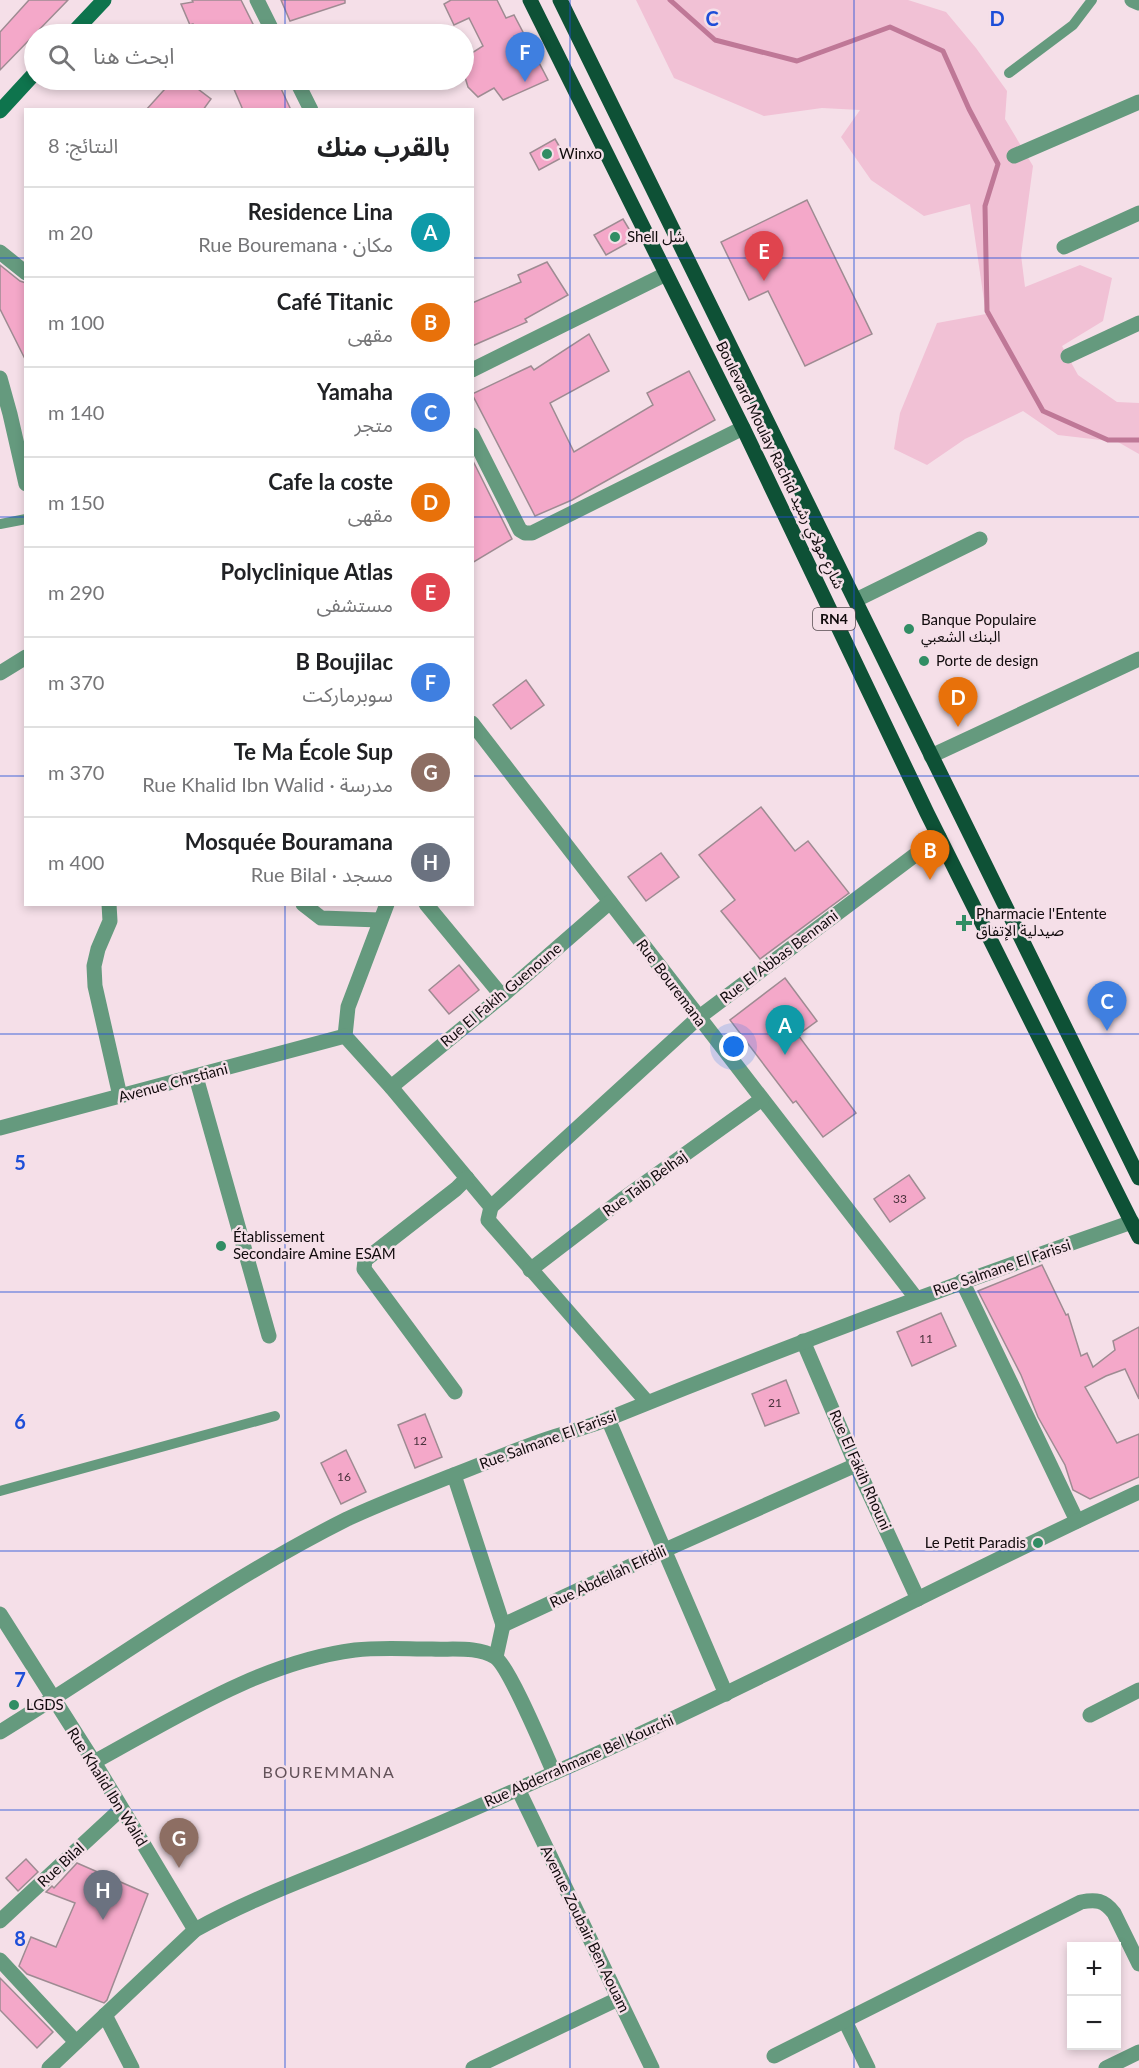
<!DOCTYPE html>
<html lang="ar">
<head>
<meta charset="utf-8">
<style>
  :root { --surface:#fff; --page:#f2f2f2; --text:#202124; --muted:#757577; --line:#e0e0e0; --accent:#318d64 }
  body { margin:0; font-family:Lato,"Noto Sans Arabic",sans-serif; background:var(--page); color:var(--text); direction:rtl }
  .controls { position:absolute; right:18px; bottom:18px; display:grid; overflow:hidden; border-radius:0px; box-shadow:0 3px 9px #0003 }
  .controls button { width:54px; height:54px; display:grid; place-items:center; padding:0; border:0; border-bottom:2px solid var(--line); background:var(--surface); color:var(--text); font:30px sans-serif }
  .you { position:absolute; left:734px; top:1047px; width:21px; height:21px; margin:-15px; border:4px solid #fff; border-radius:50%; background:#1a73e8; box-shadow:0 0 0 9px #1a73e833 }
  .badge { display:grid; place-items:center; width:39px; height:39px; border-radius:50%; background:var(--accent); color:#fff; font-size:20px; font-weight:700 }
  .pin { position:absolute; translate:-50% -50px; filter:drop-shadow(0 2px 3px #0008) }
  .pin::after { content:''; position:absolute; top:32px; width:21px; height:18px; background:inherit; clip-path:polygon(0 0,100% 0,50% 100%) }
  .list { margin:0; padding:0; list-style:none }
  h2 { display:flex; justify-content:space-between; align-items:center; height:78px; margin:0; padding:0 24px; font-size:26px }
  h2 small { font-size:20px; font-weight:400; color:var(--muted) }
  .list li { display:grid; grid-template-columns:39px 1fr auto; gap:18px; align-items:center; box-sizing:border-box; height:90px; padding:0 24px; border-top:2px solid var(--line) }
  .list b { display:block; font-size:22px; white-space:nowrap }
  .list p { margin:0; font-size:20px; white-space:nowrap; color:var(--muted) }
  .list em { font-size:20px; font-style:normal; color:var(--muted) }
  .icon { flex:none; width:33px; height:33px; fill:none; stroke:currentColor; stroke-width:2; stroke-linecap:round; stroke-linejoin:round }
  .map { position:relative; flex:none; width:1139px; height:2068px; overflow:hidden; direction:ltr }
  .search { position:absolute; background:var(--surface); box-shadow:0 3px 9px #0003; left:24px; top:24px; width:450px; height:66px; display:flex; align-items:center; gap:15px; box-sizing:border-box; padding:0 21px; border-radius:33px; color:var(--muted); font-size:22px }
  .panel { position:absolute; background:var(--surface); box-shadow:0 3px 9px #0003; left:24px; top:108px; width:450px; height:798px; border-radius:0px; direction:rtl }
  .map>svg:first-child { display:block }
</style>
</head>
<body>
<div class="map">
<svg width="1139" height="2068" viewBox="0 0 1139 2068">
  <rect width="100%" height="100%" fill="#f5dfe8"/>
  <path fill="#f1c1d5" d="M636 0H908L946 12 976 48 1007 91 1005 119 1033 166 1021 255 1025 287 1080 265 1112 278 1103 321 1062 346 1078 375 1117 402 1139 403V454L1118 442 1058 435 1023 411 965 439 927 465 894 449 900 413 937 323 986 314 970 204 924 216 871 180 841 137 860 110 822 108 764 116 674 78Z"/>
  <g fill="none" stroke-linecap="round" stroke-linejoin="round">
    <path stroke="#bf7897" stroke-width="5" d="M670 0 715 40 797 61 890 27 943 51 969 109 998 164 985 206 987 311 1043 411 1108 440H1139"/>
  </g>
  <g fill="#f4a8c9" stroke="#9e8b92" stroke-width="1.5">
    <path d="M29 0H68L0 70V32Z"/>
    <path d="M192 0H241L258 34H198L193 24 190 25 181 4 193 2Z"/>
    <path d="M281 0H345V3L290 21Z"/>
    <path d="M451 0H497L506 18 514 15 548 80 503 100 494 88 478 97 468 87 464 74V58L483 46 469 18 454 25 444 4Z"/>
    <path d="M173 80H186L211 99 203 110H146Z"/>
    <path d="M230 80H277L291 110H243Z"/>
    <path d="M555 139 565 156 539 170 530 153Z"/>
    <path d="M807 200 872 334 805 366 768 291 749 300 721 242Z"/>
    <path d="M623 219 635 239 606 255 594 235Z"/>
    <path d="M547 262 568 295 525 319 527 322 472 346V303L521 282 518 275Z"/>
    <path d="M0 265 20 281 26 283V361L0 309Z"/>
    <path d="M589 334 609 371 550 403 574 452 653 405 647 393 689 371 715 420 572 500 535 516 472 394 531 366 534 370Z"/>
    <path d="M472 459 512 539 472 563Z"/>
    <path d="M526 680 544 705 511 729 493 705Z"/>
    <path d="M761 807 795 851 808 841 849 893 760 959 721 911 735 900 699 855Z"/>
    <path d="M661 853 679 877 646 901 628 877Z"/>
    <path d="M459 965 479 990 449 1014 429 990Z"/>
    <path d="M785 978 817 1021 798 1035 856 1113 823 1137 796 1101 793 1103 730 1020Z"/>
    <path d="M909 1175 925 1198 890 1222 874 1199Z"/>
    <path d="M1042 1265 1066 1315 1068 1314 1081 1356 1087 1353 1093 1367 1115 1350 1113 1341 1139 1327V1399L1125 1369 1106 1376 1085 1387 1117 1443 1139 1434V1477L1090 1499 1073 1490 1065 1465 1038 1417 1021 1375 978 1291Z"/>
    <path d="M941 1313 956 1346 912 1366 897 1332Z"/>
    <path d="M786 1380 799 1413 765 1426 752 1394Z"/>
    <path d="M425 1414 442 1457 415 1468 398 1425Z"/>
    <path d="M346 1450 366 1492 341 1504 321 1463Z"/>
    <path d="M26 1859 38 1872 18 1891 6 1878Z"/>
    <path d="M77 1863 148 1894 107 2000 104 2003 27 1974 19 1966 31 1937 56 1947 75 1903 46 1892 52 1886 54 1888Z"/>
    <path d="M0 1978 53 2032 37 2048 0 2010Z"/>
  </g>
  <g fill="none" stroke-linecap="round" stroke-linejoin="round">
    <g stroke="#659a7e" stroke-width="10">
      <path d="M1009 73 1073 25 1092 0"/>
      <path d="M0 524 26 519"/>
      <path d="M0 1491 275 1416"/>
    </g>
    <g stroke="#659a7e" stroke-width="15">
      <path d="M257 0 274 34"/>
      <path d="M1132 0 1139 3"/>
      <path d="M296 80 311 110"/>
      <path d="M1014 156 1139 102"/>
      <path d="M1064 247 1139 213"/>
      <path d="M0 252 26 273"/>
      <path d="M1068 356 1139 323"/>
      <path d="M472 370 666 274"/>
      <path d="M0 378 10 414 26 484"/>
      <path d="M472 435 520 530 525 533H532L743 428"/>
      <path d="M856 600 980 539"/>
      <path d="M0 673 26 657"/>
      <path d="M472 723 916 1298"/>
      <path d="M931 756 1139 659"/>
      <path d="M109 904 110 921 98 949 94 966 95 986 120 1096"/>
      <path d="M303 904 321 918 380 920"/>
      <path d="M426 904 502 996"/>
      <path d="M345 1036 391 1087 491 1207 488 1220 647 1402"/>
      <path d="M345 1036 348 1007 387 904"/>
      <path d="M196 1077 269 1336"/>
      <path d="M391 1087 502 996 610 902"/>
      <path d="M0 1128 345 1036"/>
      <path d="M491 1207 698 1018 939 837"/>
      <path d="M530 1270 624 1198 762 1099"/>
      <path d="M962 1281 1077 1521"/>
      <path d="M803 1341 856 1465 918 1599"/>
      <path d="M455 1392 364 1269 365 1260 456 1189 467 1178"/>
      <path d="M608 1419 726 1694"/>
      <path d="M454 1475 503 1625"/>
      <path d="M0 1614 94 1762 195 1930"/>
      <path d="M503 1625 665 1550 856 1465"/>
      <path d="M496 1657 503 1625"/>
      <path d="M1090 1715 1139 1690"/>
      <path d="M0 1732C116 1661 225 1580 347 1519 381 1503 416 1490 451 1476 478 1466 505 1454 533 1444 558 1434 585 1429 610 1418 782 1348 956 1283 1132 1222"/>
      <path d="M94 1762C175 1718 261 1662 355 1650 380 1647 406 1649 432 1649 451 1650 478 1646 495 1657 509 1666 545 1753 554 1773"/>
      <path d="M518 1789 652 2068"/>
      <path d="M0 1921 121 1809"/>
      <path d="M0 1960 76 2042"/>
      <path d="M105 2015 132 2068"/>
      <path d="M845 2021 868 2068"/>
      <path d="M774 2056 1081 1902C1096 1899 1104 1900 1114 1913L1139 1964"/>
      <path d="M49 2068 195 1930C250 1899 309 1878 367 1854 430 1828 492 1801 554 1773 752 1686 942 1583 1139 1492"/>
      <path d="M473 2068 618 1999"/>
      <path d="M1106 2068 1139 2052"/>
    </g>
    <g stroke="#0e744d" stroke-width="15">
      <path d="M72 34 104 0"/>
      <path d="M0 111 34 74"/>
    </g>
    <g stroke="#0e5136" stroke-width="15">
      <path d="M530 0 743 428 927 813 1139 1237"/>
      <path d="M560 0 1139 1178"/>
    </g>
  </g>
  <path fill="none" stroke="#1d4ed8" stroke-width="1.5" stroke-opacity="0.55" d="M285 0V34M570 0V2068M854 0V2068M285 80V110M0 258H26M472 258H1139M0 517H26M472 517H1139M0 776H26M472 776H1139M285 904V2068M0 1034H1139M0 1292H1139M0 1551H1139M0 1810H1139"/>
  <g fill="#318d64" stroke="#f5dfe8" stroke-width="2">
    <circle cx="547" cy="154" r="6"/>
    <circle cx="615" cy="237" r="6"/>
    <circle cx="909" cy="629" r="6"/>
    <circle cx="924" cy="661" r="6"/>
    <path d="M961 914h6v6h6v6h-6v6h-6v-6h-6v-6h6z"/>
    <circle cx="221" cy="1246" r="6"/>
    <circle cx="1038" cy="1543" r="6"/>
    <circle cx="14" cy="1705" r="6"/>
  </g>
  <g text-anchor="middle" stroke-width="5" stroke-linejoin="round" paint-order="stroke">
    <g font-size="12" fill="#4a323c">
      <text x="900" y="1203">33</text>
      <text x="926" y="1343">11</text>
      <text x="775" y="1407">21</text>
      <text x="420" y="1445">12</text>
      <text x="344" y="1481">16</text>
    </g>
    <rect fill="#f5dfe8" stroke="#554b4f" stroke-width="1.5" x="813" y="608" width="42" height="22" rx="4.5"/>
    <g font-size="14" font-weight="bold" fill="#110b0d">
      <text x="834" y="624">RN4</text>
    </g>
    <g font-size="15" fill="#110b0d" stroke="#f5dfe8" text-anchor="start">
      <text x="559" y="159">Winxo</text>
      <text x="627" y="242">Shell شل</text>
      <text x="921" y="625">Banque Populaire<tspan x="921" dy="17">البنك الشعبي</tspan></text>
      <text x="936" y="666">Porte de design</text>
      <text x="976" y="919">Pharmacie l'Entente<tspan x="976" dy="17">صيدلية الإتفاق</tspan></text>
      <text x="233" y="1242">Établissement<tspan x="233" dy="17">Secondaire Amine ESAM</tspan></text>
      <text x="1026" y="1548" text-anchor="end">Le Petit Paradis</text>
      <text x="26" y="1710">LGDS</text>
    </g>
    <g font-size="15" fill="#110b0d" stroke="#f5dfe8">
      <text transform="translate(780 465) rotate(64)" y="5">Boulevard Moulay Rachid شارع مولاي رشيد</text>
      <text transform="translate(779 957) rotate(-37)" y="5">Rue El Abbas Bennani</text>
      <text transform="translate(671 983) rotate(53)" y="5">Rue Bouremana</text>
      <text transform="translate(501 995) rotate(-40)" y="5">Rue El Fakih Guenoune</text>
      <text transform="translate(173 1083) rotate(-15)" y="5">Avenue Chrstiani</text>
      <text transform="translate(645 1184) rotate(-36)" y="5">Rue Taib Belhaj</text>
      <text transform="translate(1002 1268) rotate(-19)" y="5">Rue Salmane El Farissi</text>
      <text transform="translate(548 1440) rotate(-20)" y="5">Rue Salmane El Farissi</text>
      <text transform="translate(860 1470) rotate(66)" y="5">Rue El Fakih Rhouni</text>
      <text transform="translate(608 1577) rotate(-25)" y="5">Rue Abdellah Elfdili</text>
      <text transform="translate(579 1761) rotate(-24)" y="5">Rue Abderrahmane Bel Kourchi</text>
      <text transform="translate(107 1787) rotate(58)" y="5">Rue Khalid Ibn Walid</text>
      <text transform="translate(61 1865) rotate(-43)" y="5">Rue Bilal</text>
      <text transform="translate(585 1929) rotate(64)" y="5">Avenue Zoubair Ben Aouam</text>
    </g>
    <g font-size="16" letter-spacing="1.5" fill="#635259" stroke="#f5dfe8">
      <text x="329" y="1778">BOUREMMANA</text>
    </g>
  </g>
  <g font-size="20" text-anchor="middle" font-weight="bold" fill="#1d4ed8" stroke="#f5dfe8" stroke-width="5" stroke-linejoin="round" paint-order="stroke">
    <text x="712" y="26">C</text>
    <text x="997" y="26">D</text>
    <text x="20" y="1170">5</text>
    <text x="20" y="1429">6</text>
    <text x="20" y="1687">7</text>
    <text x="20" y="1946">8</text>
  </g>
</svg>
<div class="controls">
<button>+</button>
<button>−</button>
</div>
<div class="you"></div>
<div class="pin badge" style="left:785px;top:1055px;background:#0f9aa8">A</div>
<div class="pin badge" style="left:930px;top:880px;background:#e8710a">B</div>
<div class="pin badge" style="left:1107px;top:1031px;background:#3f7fe0">C</div>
<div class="pin badge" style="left:958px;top:727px;background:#e8710a">D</div>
<div class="pin badge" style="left:764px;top:281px;background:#e0444e">E</div>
<div class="pin badge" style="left:525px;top:82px;background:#3f7fe0">F</div>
<div class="pin badge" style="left:179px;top:1868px;background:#8d6e63">G</div>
<div class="pin badge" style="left:103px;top:1920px;background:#6b7280">H</div>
<div class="search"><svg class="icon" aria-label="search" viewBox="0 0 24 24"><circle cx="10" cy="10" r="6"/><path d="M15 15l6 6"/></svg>ابحث هنا</div>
<section class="panel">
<h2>بالقرب منك<small>النتائج: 8</small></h2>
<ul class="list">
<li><span class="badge" style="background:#0f9aa8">A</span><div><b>Residence Lina</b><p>مكان · Rue Bouremana</p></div><em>20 m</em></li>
<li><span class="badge" style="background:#e8710a">B</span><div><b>Café Titanic</b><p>مقهى</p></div><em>100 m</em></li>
<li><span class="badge" style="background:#3f7fe0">C</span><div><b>Yamaha</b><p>متجر</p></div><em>140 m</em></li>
<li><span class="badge" style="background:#e8710a">D</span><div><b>Cafe la coste</b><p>مقهى</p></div><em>150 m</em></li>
<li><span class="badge" style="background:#e0444e">E</span><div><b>Polyclinique Atlas</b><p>مستشفى</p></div><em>290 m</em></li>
<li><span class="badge" style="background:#3f7fe0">F</span><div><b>B Boujilac</b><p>سوبرماركت</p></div><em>370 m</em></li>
<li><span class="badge" style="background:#8d6e63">G</span><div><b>Te Ma École Sup</b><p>مدرسة · Rue Khalid Ibn Walid</p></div><em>370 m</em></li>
<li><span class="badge" style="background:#6b7280">H</span><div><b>Mosquée Bouramana</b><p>مسجد · Rue Bilal</p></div><em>400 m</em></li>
</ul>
</section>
</div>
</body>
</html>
